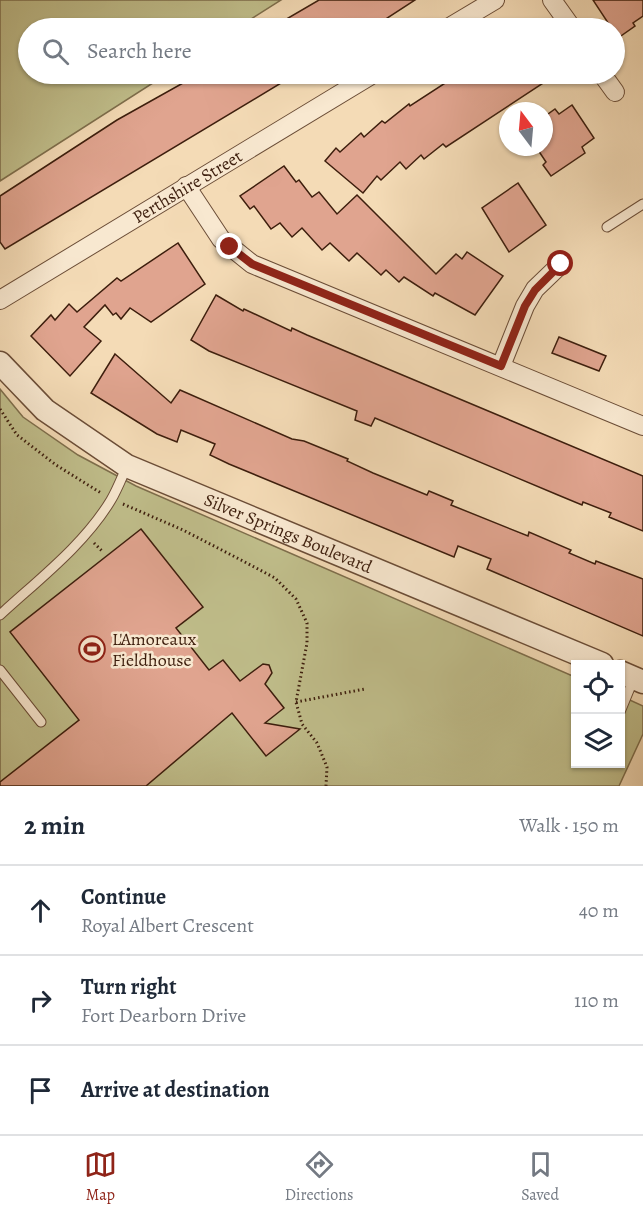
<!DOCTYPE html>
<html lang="en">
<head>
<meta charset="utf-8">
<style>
  :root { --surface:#fff; --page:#f6f6f7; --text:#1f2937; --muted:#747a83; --line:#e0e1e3; --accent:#8f2418 }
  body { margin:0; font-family:Alegreya,serif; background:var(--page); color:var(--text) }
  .controls { position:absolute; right:18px; bottom:18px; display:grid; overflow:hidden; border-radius:0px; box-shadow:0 2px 4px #0004 }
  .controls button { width:54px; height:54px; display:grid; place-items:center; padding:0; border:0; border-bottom:2px solid var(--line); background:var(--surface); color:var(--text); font:30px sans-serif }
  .compass { position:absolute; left:499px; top:102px; width:54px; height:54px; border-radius:50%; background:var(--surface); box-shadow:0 2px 4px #0004; rotate:344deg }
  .stop { position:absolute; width:18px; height:18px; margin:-14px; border:4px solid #8f2418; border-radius:50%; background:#fff }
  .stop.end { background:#8f2418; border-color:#fff; box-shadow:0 2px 6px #0008 }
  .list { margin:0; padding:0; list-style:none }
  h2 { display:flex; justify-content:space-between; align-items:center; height:78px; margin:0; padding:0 24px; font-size:26px }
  h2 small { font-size:20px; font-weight:400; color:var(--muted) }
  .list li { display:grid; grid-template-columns:39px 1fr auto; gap:18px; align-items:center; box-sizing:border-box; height:90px; padding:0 24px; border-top:2px solid var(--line) }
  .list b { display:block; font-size:22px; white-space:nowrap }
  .list p { margin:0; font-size:20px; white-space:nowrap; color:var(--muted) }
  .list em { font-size:20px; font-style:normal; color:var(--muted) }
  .icon { flex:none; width:33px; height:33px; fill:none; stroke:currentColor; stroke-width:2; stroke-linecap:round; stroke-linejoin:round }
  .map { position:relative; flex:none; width:643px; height:786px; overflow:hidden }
  .search { position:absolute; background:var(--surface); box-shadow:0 2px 4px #0004; left:18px; right:18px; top:18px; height:66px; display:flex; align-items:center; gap:15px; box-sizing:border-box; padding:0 21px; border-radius:33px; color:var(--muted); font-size:22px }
  .sheet { height:348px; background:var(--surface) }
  nav { display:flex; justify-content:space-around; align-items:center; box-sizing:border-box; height:84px; border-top:2px solid var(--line); background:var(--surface); font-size:16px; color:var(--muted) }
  nav a { display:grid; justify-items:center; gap:3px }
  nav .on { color:var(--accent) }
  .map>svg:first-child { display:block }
</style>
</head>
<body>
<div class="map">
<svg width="643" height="786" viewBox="0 0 643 786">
  <rect width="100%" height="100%" fill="#f4dbb6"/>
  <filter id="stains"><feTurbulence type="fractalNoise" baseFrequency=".00333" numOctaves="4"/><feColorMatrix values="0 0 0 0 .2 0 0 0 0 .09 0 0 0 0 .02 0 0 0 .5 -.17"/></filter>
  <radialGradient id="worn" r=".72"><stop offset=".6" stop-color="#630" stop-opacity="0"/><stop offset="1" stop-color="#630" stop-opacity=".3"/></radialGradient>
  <g fill="#c0be8b" stroke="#7e6e4c" stroke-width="1.5">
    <path d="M0 0H281L237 28H28V74H167L0 181Z"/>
    <path d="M0 389 23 417 78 455 136 486 575 677 576 764H620L621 696 643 706V734L619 786H0Z"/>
  </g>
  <g fill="#e0a48f" stroke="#3d1e0d" stroke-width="1.5">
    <path d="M319 0H415L372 28H271Z"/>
    <path d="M593 0H643V16L633 23 635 26 618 38Z"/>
    <path d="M199 74H296L5 249 0 242V196L117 120Z"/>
    <path d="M459 74H557L446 147 443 144 424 159 421 155 406 169 400 162 381 180 377 176 363 193 325 161 336 148 340 152 361 133 364 137 382 121 385 123 409 104 410 106Z"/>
    <path d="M572 105 594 138 582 147 585 153 551 176 543 165 546 162 536 147H544V117L555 109 559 114Z"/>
    <path d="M284 166 296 182 299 180 312 197 319 192 337 214 357 195 436 274 456 254 462 259 467 252 503 276 475 315 435 293 433 296 404 277 399 282 386 270 381 275 357 253 349 261 330 243 322 250 302 228 292 237 280 223 271 229 254 206 250 209 240 196Z"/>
    <path d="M518 183 546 225 509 252 482 208Z"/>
    <path d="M178 243 205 284 151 322 130 308 121 319 116 313 113 315 105 305 84 327 101 341 70 376 31 336 51 315 55 320 69 304 77 312 117 278 121 281Z"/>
    <path d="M216 295 243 311 244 309 291 331 292 328 307 335 643 476V531L609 517 611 513 583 502 582 505 558 495 375 418 371 426 355 420 357 411 209 351 191 340Z"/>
    <path d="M559 337 606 356 599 371 552 353Z"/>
    <path d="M115 354 171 403 180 390 292 439 304 441 348 459 347 461 373 473 427 495 429 491 453 501 451 505 528 536 529 532 571 550 569 553 595 564 596 561 643 579V636L487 569 491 559 458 546 454 557 229 464 210 455 215 444 181 430 177 442 157 434 91 393Z"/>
    <path d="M141 529 203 607 176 628 209 670 223 660 240 681 263 664 269 665 272 673 265 684 284 708 265 723 300 729 266 756 232 713 146 786H0V782L79 720 10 632Z"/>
  </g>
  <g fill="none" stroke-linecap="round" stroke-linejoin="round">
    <g stroke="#6b4d37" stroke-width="11">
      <g id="service">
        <path d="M607 227 643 204"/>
        <path d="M0 615C38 580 84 545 111 500 117 490 122 477 127 466"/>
        <path d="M0 670 41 722"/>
        <path d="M620 712 634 678"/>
      </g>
    </g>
    <g stroke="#6b4d37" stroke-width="20">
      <g id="minor">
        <path d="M552 0 572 28"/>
        <path d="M448 28 495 0"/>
        <path d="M602 74 615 92"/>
        <path d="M186 186 221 239 252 264 643 426"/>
        <path id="s1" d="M0 300 373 74"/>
        <path d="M501 366 525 306 535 289 561 264"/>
      </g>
    </g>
    <g stroke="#6b4d37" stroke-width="25">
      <g id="tertiary">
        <path id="s2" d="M0 363 45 410 127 466 602 664"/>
        <path d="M620 672 643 682"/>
      </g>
    </g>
    <g stroke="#3d1e0d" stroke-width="3" stroke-dasharray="1.5 3" stroke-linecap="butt">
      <path d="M0 409 17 435 56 465 101 493"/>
      <path d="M123 504 183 530 241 560 275 578 296 599 307 623V643L296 702 302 724 317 743 327 767 326 786"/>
      <path d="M94 543 102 551"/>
      <path d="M296 702 365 689"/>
    </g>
    <use href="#service" stroke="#f8e8d0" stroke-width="9"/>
    <use href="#minor" stroke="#f8e8d0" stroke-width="18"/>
    <use href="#tertiary" stroke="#f8e8d0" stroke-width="22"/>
  </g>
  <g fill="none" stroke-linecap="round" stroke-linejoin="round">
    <path stroke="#8f2418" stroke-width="8" d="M230 247 252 264 501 366 525 306 535 290 561 264"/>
  </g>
  <defs>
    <g id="stadium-ring" transform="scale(1.35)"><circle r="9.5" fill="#f8e8d0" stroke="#8f2418" stroke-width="1.5"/><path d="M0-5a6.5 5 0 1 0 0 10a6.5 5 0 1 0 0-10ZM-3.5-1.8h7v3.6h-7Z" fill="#8f2418"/></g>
  </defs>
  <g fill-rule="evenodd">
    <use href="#stadium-ring" x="92" y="649"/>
  </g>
  <g text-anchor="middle" stroke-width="5" stroke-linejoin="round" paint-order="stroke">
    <g font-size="18" fill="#3d1e0d" stroke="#f8e8d0">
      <text dy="6" stroke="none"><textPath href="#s1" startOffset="219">Perthshire Street</textPath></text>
      <text dy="6" stroke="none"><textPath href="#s2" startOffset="339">Silver Springs Boulevard</textPath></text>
    </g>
    <g font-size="18" fill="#3d1e0d" stroke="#f8e8d0" text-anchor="start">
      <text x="112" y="645">L'Amoreaux<tspan x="112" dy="21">Fieldhouse</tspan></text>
    </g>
  </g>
  <rect width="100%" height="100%" filter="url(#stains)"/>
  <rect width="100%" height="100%" fill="url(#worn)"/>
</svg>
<div class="controls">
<button><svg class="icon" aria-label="locate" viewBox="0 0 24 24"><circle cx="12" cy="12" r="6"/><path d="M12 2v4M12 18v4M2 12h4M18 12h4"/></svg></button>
<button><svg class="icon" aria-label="layers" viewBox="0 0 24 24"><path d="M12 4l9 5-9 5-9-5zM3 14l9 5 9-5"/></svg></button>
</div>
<svg class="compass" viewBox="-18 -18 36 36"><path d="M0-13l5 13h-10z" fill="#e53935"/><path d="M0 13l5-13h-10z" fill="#747a83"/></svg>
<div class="stop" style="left:561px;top:264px"></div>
<div class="stop end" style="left:230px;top:247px"></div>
<div class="search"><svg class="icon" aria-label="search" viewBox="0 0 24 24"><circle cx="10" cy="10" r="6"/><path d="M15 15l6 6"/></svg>Search here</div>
</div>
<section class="sheet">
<h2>2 min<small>Walk · 150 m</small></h2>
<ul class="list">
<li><svg class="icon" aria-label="ahead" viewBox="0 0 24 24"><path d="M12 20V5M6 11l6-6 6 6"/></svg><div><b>Continue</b><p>Royal Albert Crescent</p></div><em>40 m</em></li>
<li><svg class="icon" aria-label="right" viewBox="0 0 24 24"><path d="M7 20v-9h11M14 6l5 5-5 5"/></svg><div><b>Turn right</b><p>Fort Dearborn Drive</p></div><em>110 m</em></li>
<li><svg class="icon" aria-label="arrive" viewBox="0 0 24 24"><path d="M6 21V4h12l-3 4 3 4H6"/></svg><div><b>Arrive at destination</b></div></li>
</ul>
</section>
<nav>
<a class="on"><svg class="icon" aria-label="map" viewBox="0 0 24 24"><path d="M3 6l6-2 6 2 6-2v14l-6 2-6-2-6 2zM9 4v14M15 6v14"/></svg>Map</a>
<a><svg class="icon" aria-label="directions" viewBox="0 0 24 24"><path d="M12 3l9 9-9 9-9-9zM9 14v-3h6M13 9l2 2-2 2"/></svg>Directions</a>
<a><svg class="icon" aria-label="saved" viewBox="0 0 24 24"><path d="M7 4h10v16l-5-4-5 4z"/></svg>Saved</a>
</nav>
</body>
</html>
